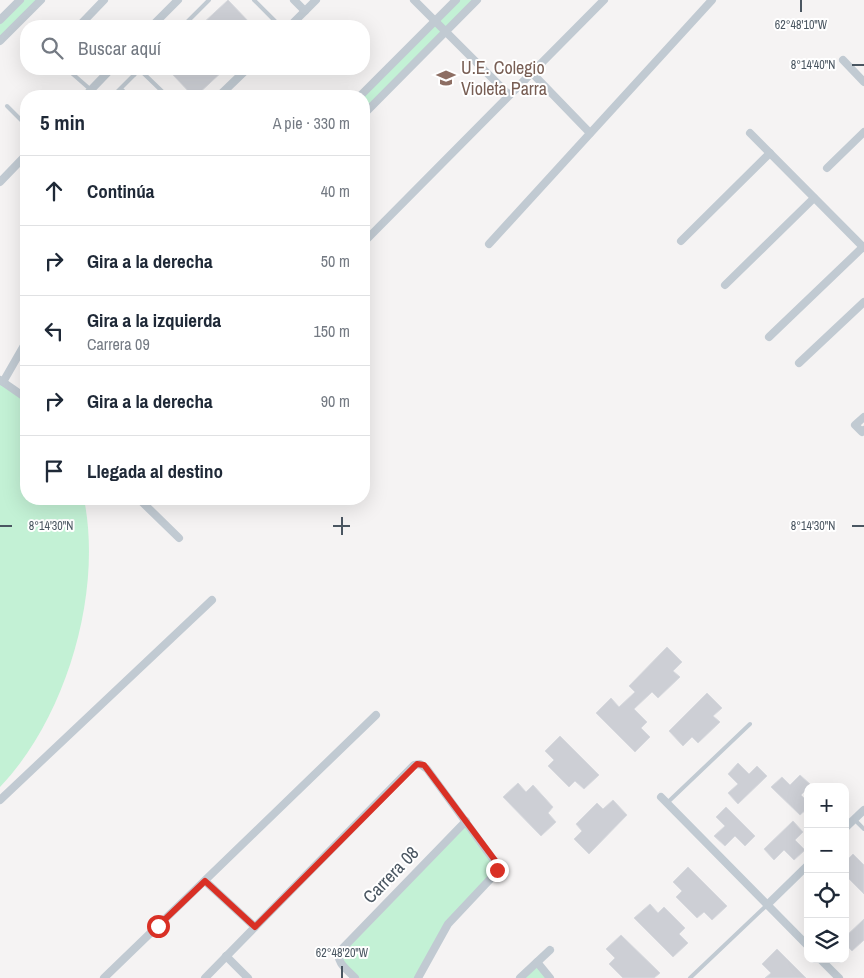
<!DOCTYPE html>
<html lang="es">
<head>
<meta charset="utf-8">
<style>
  :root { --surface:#fff; --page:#f6f6f7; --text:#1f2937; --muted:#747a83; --line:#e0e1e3 }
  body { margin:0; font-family:"Archivo Narrow",sans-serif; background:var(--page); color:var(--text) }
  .controls { position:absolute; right:15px; bottom:15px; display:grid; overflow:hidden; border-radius:10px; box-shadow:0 5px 20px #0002 }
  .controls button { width:45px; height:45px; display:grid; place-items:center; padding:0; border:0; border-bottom:1px solid var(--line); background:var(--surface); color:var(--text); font:25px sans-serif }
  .stop { position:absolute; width:15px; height:15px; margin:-11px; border:4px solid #d93025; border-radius:50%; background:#fff }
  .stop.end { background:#d93025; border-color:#fff; box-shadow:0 1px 5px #0008 }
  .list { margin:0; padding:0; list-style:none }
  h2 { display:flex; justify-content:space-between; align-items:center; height:65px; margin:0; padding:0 20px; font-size:21px }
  h2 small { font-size:16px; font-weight:400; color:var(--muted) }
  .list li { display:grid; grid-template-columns:32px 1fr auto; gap:15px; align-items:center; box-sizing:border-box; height:70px; padding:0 20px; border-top:1px solid var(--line) }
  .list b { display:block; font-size:19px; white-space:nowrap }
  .list p { margin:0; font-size:16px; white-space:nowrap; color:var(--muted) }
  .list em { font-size:16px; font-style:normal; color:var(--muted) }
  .icon { flex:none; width:28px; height:28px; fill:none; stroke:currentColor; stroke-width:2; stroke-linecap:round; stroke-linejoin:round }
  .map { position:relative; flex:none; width:864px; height:978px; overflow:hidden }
  .search { position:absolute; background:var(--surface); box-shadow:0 5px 20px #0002; left:20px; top:20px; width:350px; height:55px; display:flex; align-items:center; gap:12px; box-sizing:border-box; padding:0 18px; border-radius:20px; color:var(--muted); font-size:19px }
  .panel { position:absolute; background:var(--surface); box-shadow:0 5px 20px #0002; left:20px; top:90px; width:350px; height:415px; border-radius:20px }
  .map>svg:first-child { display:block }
</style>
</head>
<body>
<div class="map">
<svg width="864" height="978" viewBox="0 0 864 978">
  <rect width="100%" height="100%" fill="#f5f3f3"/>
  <g fill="#c3f1d5">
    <path d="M20 0H41L0 41V20Z"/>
    <path d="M456 0H477L364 114V96Z"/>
    <path d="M0 380 26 398V499H84C103 593 66 718 0 787Z"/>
    <path d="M466 821 498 866 465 904 418 978H355L340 961 339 952Z"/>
    <path d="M537 962 549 978H520Z"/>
  </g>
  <g fill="#cdcfd5" stroke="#d7d9de">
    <path d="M228 0 250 23 246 26H200Z"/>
    <path d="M171 69H225L196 96H193L173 75 175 73Z"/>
    <path d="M667 647 682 662 673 671 680 677 658 698 652 692 634 709 647 722 641 728 650 737 635 752 596 713 611 698 619 707 635 692 629 686Z"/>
    <path d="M707 693 722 708 713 716 720 722 698 743 692 737 683 746 669 731Z"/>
    <path d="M560 736 599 775 584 789 575 781 569 787 548 766 554 760 545 751Z"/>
    <path d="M738 763 749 774 757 766 767 776 738 804 728 793 738 784 728 774Z"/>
    <path d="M800 775 811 785 801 795 808 802V808L800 815 771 787 782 777 790 785Z"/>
    <path d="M518 783 526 792 533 785 553 807 548 813 556 822 541 836 503 797Z"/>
    <path d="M613 800 627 815 589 854 574 839 582 831 576 824 597 803 603 809Z"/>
    <path d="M726 807 755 836 745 846 735 836 725 846 714 836 725 826 716 817Z"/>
    <path d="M793 821 803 832 795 840 805 850 794 860 784 850 774 860 764 849Z"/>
    <path d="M853 854 864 865V894L845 875V862Z"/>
    <path d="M688 867 727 906 712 920 704 912 697 918 676 897 682 891 673 882Z"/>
    <path d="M650 904 658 913 664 907 685 928 679 934 688 943 673 957 634 918Z"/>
    <path d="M864 919V940L852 951 845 944V937Z"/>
    <path d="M621 935 660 973 654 978H623L609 964 615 958 606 949Z"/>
    <path d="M777 949 806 978H765L771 973 762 964Z"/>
  </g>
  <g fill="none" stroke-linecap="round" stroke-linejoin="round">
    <g stroke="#c1cad2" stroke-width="4">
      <path d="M254 0 275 21"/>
      <path d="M183 26 209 0"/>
      <path d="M67 69 91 90"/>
      <path d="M128 69 134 75"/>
      <path d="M140 70 167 96"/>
      <path d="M121 89 129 96"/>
      <path d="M113 96 140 69"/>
      <path d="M7 106 26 125"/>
      <path d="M667 803 750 724"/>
      <path d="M854 819 864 829"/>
      <path d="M690 978 767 905"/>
    </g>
    <g stroke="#c1cad2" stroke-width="8">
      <path d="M294 0 305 11"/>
      <path d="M414 0 509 95"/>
      <path d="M0 20 20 0"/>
      <path d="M79 26 104 0"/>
      <path d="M152 26 178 0"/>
      <path d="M290 26 316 0"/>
      <path d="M0 41 41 0"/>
      <path d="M843 60 864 82"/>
      <path d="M532 73 590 133"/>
      <path d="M85 96 111 69"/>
      <path d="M219 96 247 69"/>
      <path d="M360 96 456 0"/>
      <path d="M364 114 477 0"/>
      <path d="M750 133 864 248"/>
      <path d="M827 168 864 132"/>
      <path d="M0 182 26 155"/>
      <path d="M681 241 770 153"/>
      <path d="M364 242 604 0"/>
      <path d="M489 244 712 0"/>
      <path d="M725 285 814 198"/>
      <path d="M769 337 863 247"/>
      <path d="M799 363 864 302"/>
      <path d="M0 380 26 398"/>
      <path d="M3 382 26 342"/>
      <path d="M864 417 855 425 862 432 864 430"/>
      <path d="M139 499 179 538"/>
      <path d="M661 797 808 946"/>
      <path d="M0 800 212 600"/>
      <path d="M845 828 864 810"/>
      <path d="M205 881 255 927"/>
      <path d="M767 905 808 865"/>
      <path d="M226 956 248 978"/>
      <path d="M820 959 839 978"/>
      <path d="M537 962 550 978"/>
      <path d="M104 978 376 715"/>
      <path d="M205 978 414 765 420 764 427 769 498 866 495 874 448 924 418 978"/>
      <path d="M355 978C348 970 336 963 339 952L466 821"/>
      <path d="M520 978 550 950"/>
    </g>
  </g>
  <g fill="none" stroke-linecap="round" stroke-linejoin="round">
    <path stroke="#d93025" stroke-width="6" d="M158 926 205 881 255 927 417 764 424 765 427 769 497 863V870"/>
  </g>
  <path fill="none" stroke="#4a5661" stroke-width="2" d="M801 0V12M852 65H864M342 517V535M0 526H12M333 526H350M852 526H864M342 966V978"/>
  <defs>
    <g id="school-bare" transform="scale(1.5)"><path d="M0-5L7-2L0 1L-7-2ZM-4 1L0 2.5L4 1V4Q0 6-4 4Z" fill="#8d6e63" stroke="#fff" stroke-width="2.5" paint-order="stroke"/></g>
  </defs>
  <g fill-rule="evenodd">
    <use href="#school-bare" x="446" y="78"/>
  </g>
  <g text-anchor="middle" stroke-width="4" stroke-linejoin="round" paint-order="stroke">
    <g font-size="18" fill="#785e54" stroke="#fff" text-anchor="start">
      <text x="461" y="74">U.E. Colegio<tspan x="461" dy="21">Violeta Parra</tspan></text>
    </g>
    <g font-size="18" fill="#4a5661" stroke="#fff">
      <text transform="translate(391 875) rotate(-46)" y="6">Carrera 08</text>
    </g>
  </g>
  <g font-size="12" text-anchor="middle" fill="#4a5661" stroke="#fff" stroke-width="4" stroke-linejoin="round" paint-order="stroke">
    <text x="801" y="29">62°48'10"W</text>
    <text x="813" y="69">8°14'40"N</text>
    <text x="51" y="530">8°14'30"N</text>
    <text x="813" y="530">8°14'30"N</text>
    <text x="342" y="957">62°48'20"W</text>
  </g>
</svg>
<div class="controls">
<button>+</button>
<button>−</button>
<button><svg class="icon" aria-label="locate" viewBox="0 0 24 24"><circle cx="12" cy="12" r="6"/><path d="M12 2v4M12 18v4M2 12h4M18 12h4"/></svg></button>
<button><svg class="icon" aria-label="layers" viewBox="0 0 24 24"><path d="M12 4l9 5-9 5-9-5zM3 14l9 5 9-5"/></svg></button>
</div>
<div class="stop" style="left:158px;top:926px"></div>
<div class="stop end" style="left:497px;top:870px"></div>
<div class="search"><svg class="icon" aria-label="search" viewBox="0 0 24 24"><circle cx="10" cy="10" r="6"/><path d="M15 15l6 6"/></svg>Buscar aquí</div>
<section class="panel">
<h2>5 min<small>A pie · 330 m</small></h2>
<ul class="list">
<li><svg class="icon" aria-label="ahead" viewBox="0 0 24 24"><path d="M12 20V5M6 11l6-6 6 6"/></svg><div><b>Continúa</b></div><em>40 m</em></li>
<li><svg class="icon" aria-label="right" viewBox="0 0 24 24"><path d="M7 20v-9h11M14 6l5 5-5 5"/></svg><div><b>Gira a la derecha</b></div><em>50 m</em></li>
<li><svg class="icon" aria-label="left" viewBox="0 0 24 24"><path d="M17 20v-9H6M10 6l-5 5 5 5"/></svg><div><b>Gira a la izquierda</b><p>Carrera 09</p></div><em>150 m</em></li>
<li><svg class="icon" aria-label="right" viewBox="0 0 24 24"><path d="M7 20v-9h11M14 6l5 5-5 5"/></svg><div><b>Gira a la derecha</b></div><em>90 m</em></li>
<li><svg class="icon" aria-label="arrive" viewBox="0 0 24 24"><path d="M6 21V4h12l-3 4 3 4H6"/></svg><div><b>Llegada al destino</b></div></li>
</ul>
</section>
</div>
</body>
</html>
